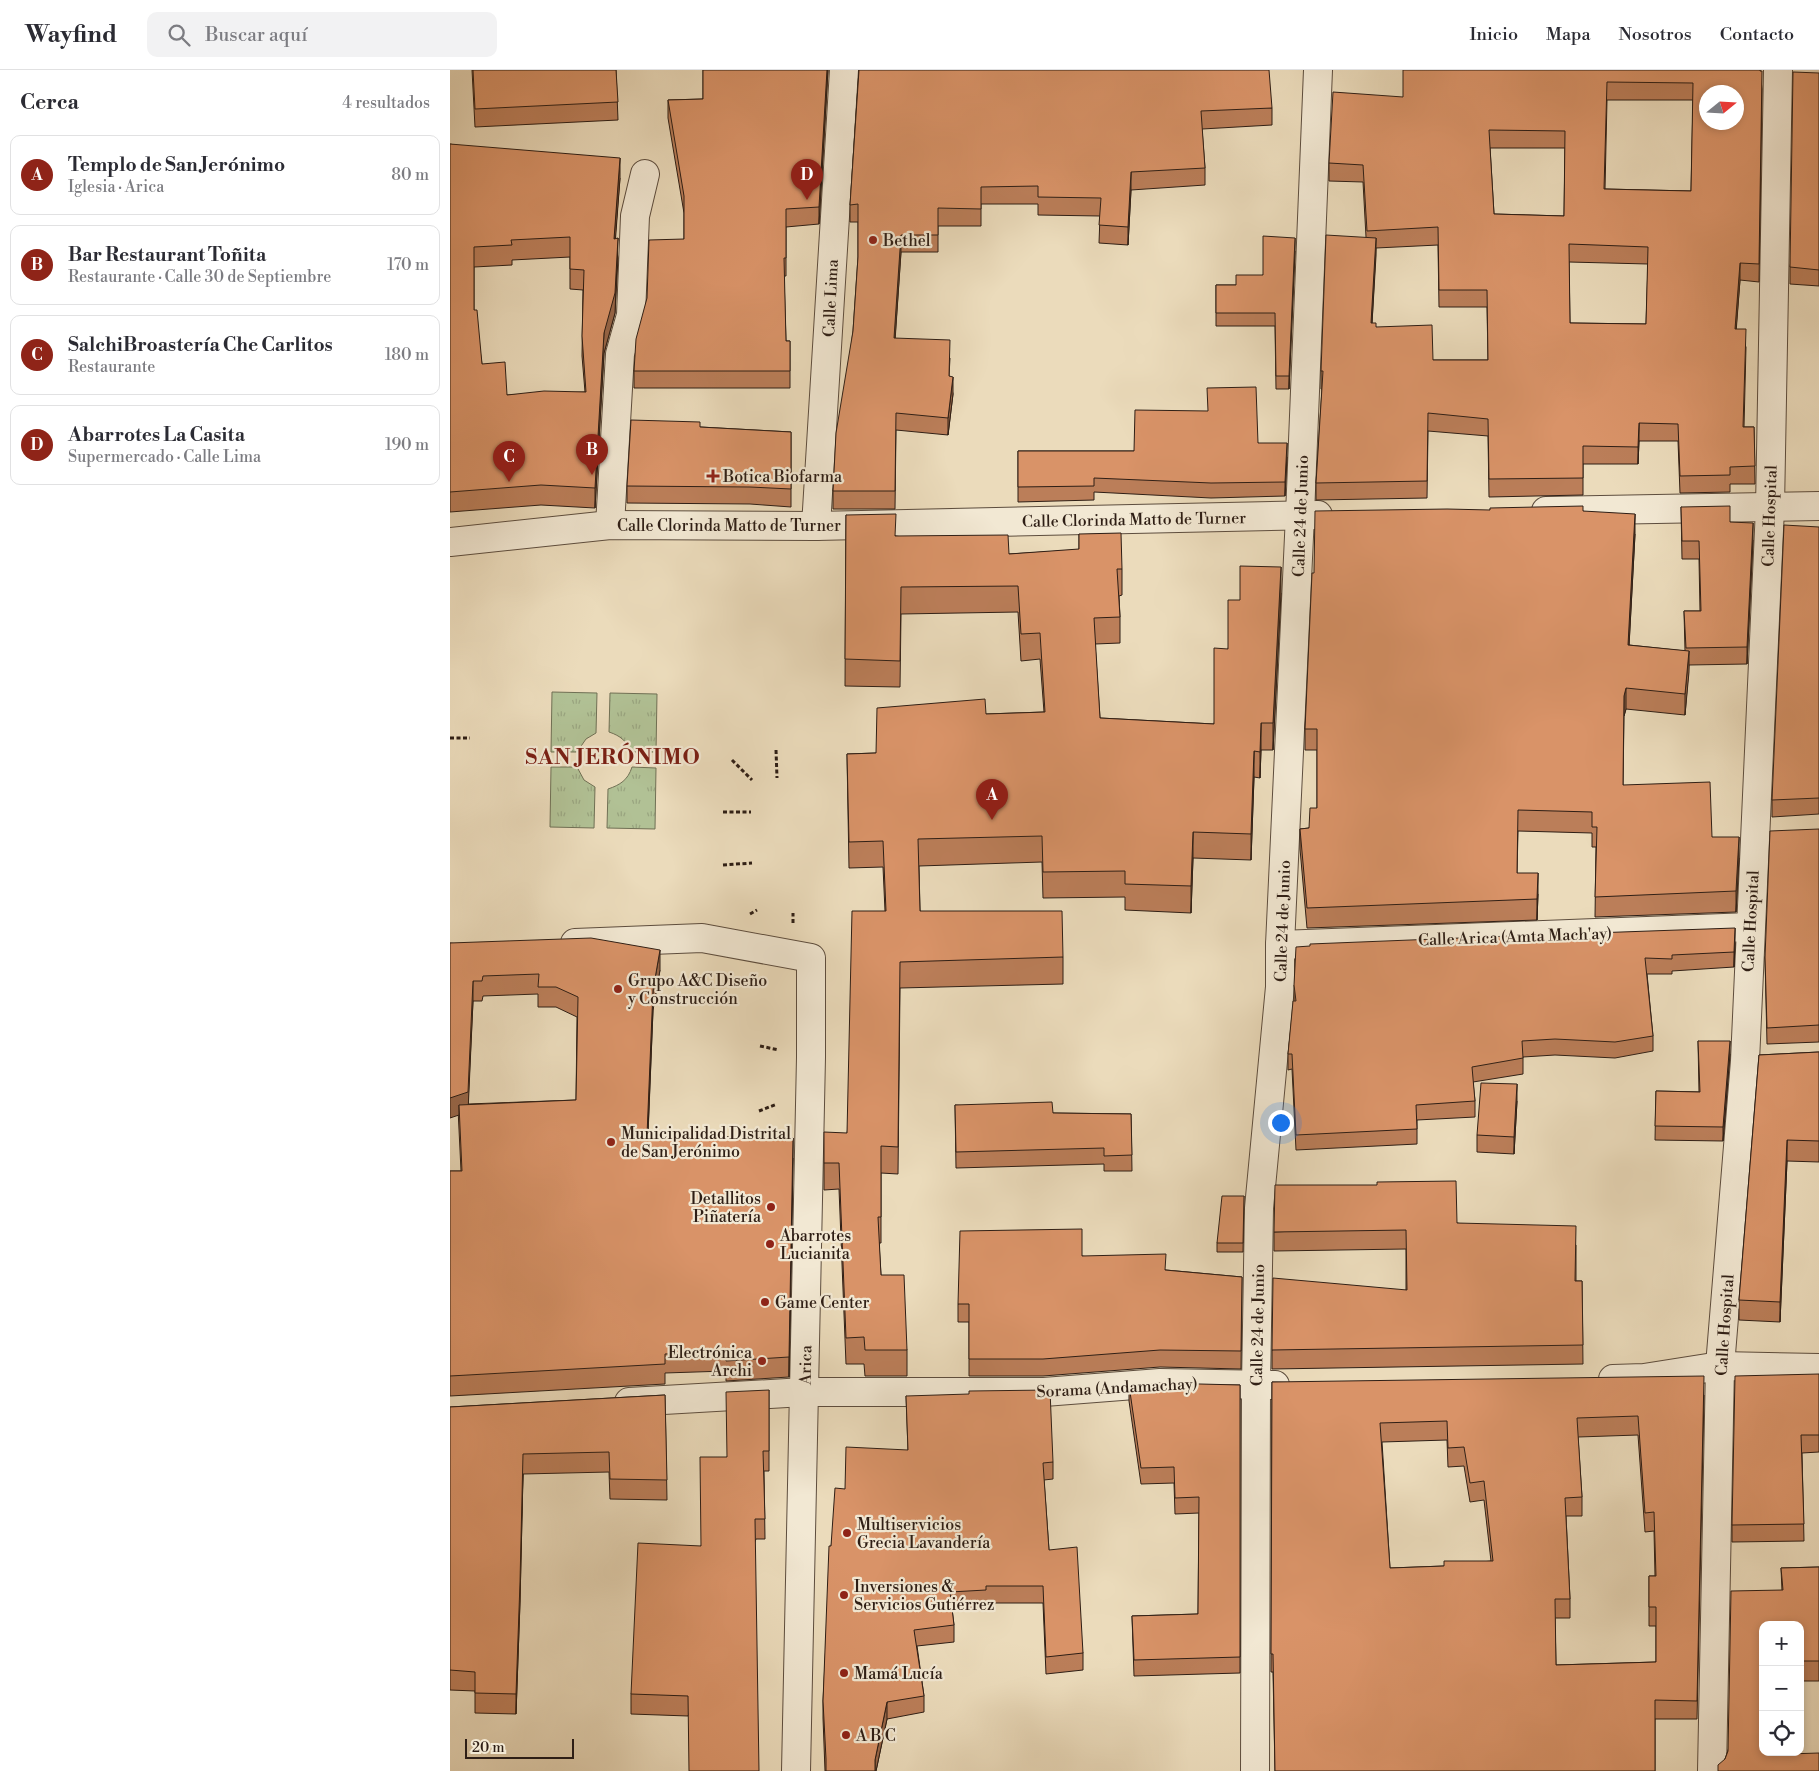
<!DOCTYPE html>
<html lang="es">
<head>
<meta charset="utf-8">
<style>
  :root { --surface:#fff; --page:#f2f2f3; --text:#2b2b33; --muted:#7c7c81; --line:#e1e1e2; --accent:#8f2418 }
  body { margin:0; font-family:"Libre Bodoni",serif; background:var(--page); color:var(--text) }
  .controls { position:absolute; right:15px; bottom:15px; display:grid; overflow:hidden; border-radius:10px; box-shadow:0 2px 8px #0003 }
  .controls button { width:45px; height:45px; display:grid; place-items:center; padding:0; border:0; border-bottom:1px solid var(--line); background:var(--surface); color:var(--text); font:25px sans-serif }
  .compass { position:absolute; left:1249px; top:15px; width:45px; height:45px; border-radius:50%; background:var(--surface); box-shadow:0 2px 8px #0003; rotate:72deg }
  .scale { position:absolute; left:15px; bottom:12px; width:109px; box-sizing:border-box; padding-left:5px; border:2px solid #2e1e15; border-top:0; font-size:14px; line-height:18px; white-space:nowrap; color:#2e1e15; -webkit-text-stroke:4px #f2e8d3; paint-order:stroke }
  .you { position:absolute; left:830px; top:1052px; width:18px; height:18px; margin:-12px; border:4px solid #fff; border-radius:50%; background:#1a73e8; box-shadow:0 0 0 8px #1a73e833 }
  .badge { display:grid; place-items:center; width:32px; height:32px; border-radius:50%; background:var(--accent); color:#fff; font-size:16px; font-weight:700 }
  .pin { position:absolute; translate:-50% -41px; filter:drop-shadow(0 1px 2px #0008) }
  .pin::after { content:''; position:absolute; top:26px; width:18px; height:15px; background:inherit; clip-path:polygon(0 0,100% 0,50% 100%) }
  .list { margin:0; padding:0; list-style:none }
  h2 { display:flex; justify-content:space-between; align-items:center; height:65px; margin:0; padding:0 20px; font-size:21px }
  h2 small { font-size:16px; font-weight:400; color:var(--muted) }
  .list li { display:grid; grid-template-columns:32px 1fr auto; gap:15px; align-items:center; box-sizing:border-box; height:80px; margin:0 10px 10px; padding:0 10px; border:1px solid var(--line); border-radius:10px }
  .list b { display:block; font-size:19px; white-space:nowrap }
  .list p { margin:0; font-size:16px; white-space:nowrap; color:var(--muted) }
  .list em { font-size:16px; font-style:normal; color:var(--muted) }
  .icon { flex:none; width:28px; height:28px; fill:none; stroke:currentColor; stroke-width:2; stroke-linecap:round; stroke-linejoin:round }
  .map { position:relative; flex:none; width:1369px; height:1701px; overflow:hidden }
  header { display:flex; align-items:center; gap:30px; box-sizing:border-box; height:70px; padding:0 25px; background:var(--surface); border-bottom:1px solid var(--line) }
  header strong { font-size:24px }
  nav { display:flex; gap:28px; margin-inline-start:auto; font-size:18px }
  .search { width:350px; height:45px; background:var(--page); display:flex; align-items:center; gap:12px; box-sizing:border-box; padding:0 18px; border-radius:10px; color:var(--muted); font-size:19px }
  main { display:flex }
  aside { flex:1; background:var(--surface) }
  .map>svg:first-child { display:block }
</style>
</head>
<body>
<header>
<strong>Wayfind</strong>
<div class="search"><svg class="icon" aria-label="search" viewBox="0 0 24 24"><circle cx="10" cy="10" r="6"/><path d="M15 15l6 6"/></svg>Buscar aquí</div>
<nav><a>Inicio</a><a>Mapa</a><a>Nosotros</a><a>Contacto</a></nav>
</header>
<main>
<aside>
<h2>Cerca<small>4 resultados</small></h2>
<ul class="list">
<li><span class="badge">A</span><div><b>Templo de San Jerónimo</b><p>Iglesia · Arica</p></div><em>80 m</em></li>
<li><span class="badge">B</span><div><b>Bar Restaurant Toñita</b><p>Restaurante · Calle 30 de Septiembre</p></div><em>170 m</em></li>
<li><span class="badge">C</span><div><b>SalchiBroastería Che Carlitos</b><p>Restaurante</p></div><em>180 m</em></li>
<li><span class="badge">D</span><div><b>Abarrotes La Casita</b><p>Supermercado · Calle Lima</p></div><em>190 m</em></li>
</ul>
</aside>
<div class="map">
<svg width="1369" height="1701" viewBox="0 0 1369 1701">
  <defs>
    <pattern id="grass-tufts" width="24" height="20" patternUnits="userSpaceOnUse" patternTransform="scale(1.25)"><rect width="24" height="20" fill="#b1c195"/><path d="M3 7l-1-3M5 7V3M7 7l1-3M15 17l-1-3M17 17v-4M19 17l1-3" fill="none" stroke="#99a580"/></pattern>
  </defs>
  <rect width="100%" height="100%" fill="#ebdbbb"/>
  <filter id="stains"><feTurbulence type="fractalNoise" baseFrequency=".004" numOctaves="4"/><feColorMatrix values="0 0 0 0 .2 0 0 0 0 .09 0 0 0 0 .02 0 0 0 .5 -.17"/></filter>
  <radialGradient id="worn" r=".72"><stop offset=".6" stop-color="#630" stop-opacity="0"/><stop offset="1" stop-color="#630" stop-opacity=".3"/></radialGradient>
  <g fill="url(#grass-tufts)" stroke="#707055">
    <path d="M102 622 147 623 146 663 136 669 127 682H101Z"/>
    <path d="M160 623 207 624 206 682H182C176 671 171 666 159 662Z"/>
    <path d="M101 697H127L134 710 145 717 144 758 100 757Z"/>
    <path d="M182 697 206 698 205 759 157 758 158 719C170 715 178 710 182 697Z"/>
  </g>
  <g fill="none" stroke-linecap="round" stroke-linejoin="round">
    <g stroke="#5d4d3e" stroke-width="30">
      <g id="minor">
        <path d="M1096 441 1369 436"/>
        <path d="M160 455 170 284 181 245 185 146 195 104"/>
        <path d="M366 456 394 0"/>
        <path d="M0 472 160 455 366 456 868 445"/>
        <path d="M125 873 252 868 361 888V987L346 1701"/>
        <path d="M830 875 1300 857"/>
        <path d="M1163 1309 1194 1308 1270 1296 1369 1298"/>
        <path d="M179 1332 354 1322H594L710 1313 825 1315"/>
        <path d="M805 1701 806 1315 809 1138 830 917V875L850 445 868 0"/>
        <path d="M1262 1701 1270 1296 1295 991 1320 438 1328 0"/>
      </g>
    </g>
    <g stroke="#2e1e15" stroke-width="3" stroke-dasharray="4 2.5" stroke-linecap="butt">
      <path d="M0 668H20"/>
      <path d="M326 680 327 708"/>
      <path d="M282 690 302 710"/>
      <path d="M273 742H301"/>
      <path d="M273 795 302 793"/>
      <path d="M300 844 307 840"/>
      <path d="M343 853V843"/>
      <path d="M310 976 329 980"/>
      <path d="M309 1041 327 1034"/>
    </g>
    <use href="#minor" stroke="#f2e8d3" stroke-width="28"/>
  </g>
  <g fill="#bb7e59" stroke="#2e1e15" fill-rule="evenodd">
    <path d="M22 0H166L168 50 25 57Z"/>
    <path d="M253 0H378L369 154 336 157V206H334L336 271H340V318H184V301L234 169V143L218 48V30L253 29Z"/>
    <path d="M409 0 822 38V55L752 59 755 98V115L681 120 678 175 649 173 650 146 588 145V134H531V156H488V182H451L445 268 500 288 499 306 503 324 498 365 446 360 445 439H383V421L403 261 408 187V152H400V135Z"/>
    <path d="M1310 0 1312 19 1309 212 1290 210 1286 259 1296 277 1294 357H1304L1305 414H1280V422L1230 423 1228 371H1189L1188 394H1133V425L1039 427 1038 366 978 361 977 428 866 430V413L872 319H871V301L916 167 913 112 879 111V93L953 27ZM1157 30H1243L1241 121 1155 119ZM1040 78H1115L1114 146 1044 144ZM988 175 989 237H1037L1038 290H983L926 257 922 253 926 178ZM1119 192 1198 194 1196 254 1120 253Z"/>
    <path d="M1369 3V216L1340 214V197Z"/>
    <path d="M0 74 170 108 165 169 168 188 165 243 154 283 145 438 91 435 0 442ZM120 187V219L133 220 132 286 135 322 57 325 32 294 24 240V197L62 195V190Z"/>
    <path d="M845 181 839 319H826L825 256H766V215H786L813 205Z"/>
    <path d="M250 357 341 362V437L300 434 177 433V416Z"/>
    <path d="M808 373 837 387 835 426 761 428 644 422V430L568 432V381H684Z"/>
    <path d="M1231 437 1280 452 1303 470 1297 594 1239 595 1235 645 1176 639 1174 646 1173 715 1262 767 1289 788 1286 842 1145 847 1146 777H1142V763L1068 761 1067 803 1088 824 1087 850 857 858 850 779V759L859 758 867 738V680H855V659L864 503 1040 440 1133 441 1185 464 1179 575 1235 581 1234 541H1250L1249 489H1232Z"/>
    <path d="M396 445 446 466 559 484 629 480V464L672 499V525L669 526 670 547V573L645 574 650 648 764 654 778 579 790 530 831 523 823 680H811L810 708 804 707 801 790 743 788 741 843 675 840V827L593 828 592 792 469 796 470 841 613 887V914L450 918 448 1104 431 1103V1173H429L431 1205 457 1280V1306H415L414 1294H396L389 1119 374 1120V1093L397 1063 435 841 433 797 399 798 397 684 426 683 536 644 594 642 590 589 571 591 568 542 451 544 450 617 395 616Z"/>
    <path d="M1369 457V744L1322 747V730Z"/>
    <path d="M1369 759V972L1317 974 1315 887Z"/>
    <path d="M1086 871 1285 873 1284 897 1222 901V904H1197L1203 966V981L1165 988 1105 985 1073 987V1004L1023 1012 1025 1031V1047L967 1050V1074L846 1080 842 999 838 1000V984L844 931V915Z"/>
    <path d="M0 873 210 900 203 940 198 1065 343 1088 339 1307 276 1311V1301L215 1303V1314L0 1326V1101H11ZM88 924V937H106L127 947 126 1030 18 1034 23 931H32L33 926Z"/>
    <path d="M1248 971 1280 984 1273 1071 1205 1070 1206 1021 1249 1022Z"/>
    <path d="M1369 982V1092L1337 1091 1330 1252 1289 1250V1230L1309 985Z"/>
    <path d="M1067 1031 1064 1084 1027 1082V1065Z"/>
    <path d="M505 1035 603 1043 681 1044 682 1101H654V1094L506 1098Z"/>
    <path d="M794 1126 793 1182H767V1173Z"/>
    <path d="M1007 1153 1126 1175V1211H1132L1133 1294 822 1299V1280L956 1220V1179L824 1181V1162Z"/>
    <path d="M632 1186 716 1200 792 1207 791 1299 710 1297 593 1306H519V1252H508V1234Z"/>
    <path d="M1369 1304V1382L1352 1383 1354 1471 1282 1472V1455Z"/>
    <path d="M822 1312 1254 1325 1247 1649H1205V1701H825L823 1602H821ZM1188 1365 1195 1462 1204 1461 1205 1506H1199V1556H1206V1592L1106 1595 1105 1548H1120V1529L1116 1446H1132V1427L1128 1367ZM997 1370 998 1397 1014 1396 1020 1432 1034 1430 1041 1491 994 1496 940 1498 932 1372Z"/>
    <path d="M679 1315H790V1603L684 1606 682 1546 748 1544 749 1443 725 1444 724 1413 691 1414 679 1331Z"/>
    <path d="M319 1320V1401H314L315 1469H306L238 1646 181 1644V1624L251 1476 277 1387Z"/>
    <path d="M215 1325 217 1430 160 1429 159 1402 73 1404 70 1532 66 1644 25 1643V1621L0 1620V1337Z"/>
    <path d="M456 1326 603 1392V1409L594 1410 599 1480 633 1583V1600L596 1604 593 1533H536V1537L502 1539 504 1555V1572L467 1576 474 1626V1642L437 1649 426 1701H375L373 1648V1631L381 1476 395 1419 458 1380Z"/>
    <path d="M1369 1497V1611H1350V1555L1275 1689 1332 1521 1331 1498Z"/>
  </g>
  <g fill="#986749" stroke="#2e1e15">
    <path d="M377 0H378L369 154V137Z"/>
    <path d="M170 88V108L164 189V169Z"/>
    <path d="M681 102V120L678 175V157Z"/>
    <path d="M451 165V182L444 286V268Z"/>
    <path d="M168 168 165 243 154 283 145 438V418L154 263Z"/>
    <path d="M845 168V181L839 319V306Z"/>
    <path d="M926 168V186L921 270V253Z"/>
    <path d="M1290 193V210L1285 276V259Z"/>
    <path d="M503 307V324L498 365V348Z"/>
    <path d="M1189 353V371L1188 394V377Z"/>
    <path d="M837 373V387L835 426V412Z"/>
    <path d="M1185 444V464L1178 595V575Z"/>
    <path d="M1303 453V470L1297 594V577Z"/>
    <path d="M831 497V523L823 680V653Z"/>
    <path d="M1239 581V602L1235 645V624Z"/>
    <path d="M1176 618V639L1174 646V626Z"/>
    <path d="M811 653V680L810 708V682Z"/>
    <path d="M804 681V707L801 790V764Z"/>
    <path d="M743 762V788L741 843V816Z"/>
    <path d="M1289 767V788L1286 842V821Z"/>
    <path d="M1088 803V824L1087 850V829Z"/>
    <path d="M1285 858V873L1284 897V882Z"/>
    <path d="M210 880V900L203 940 197 1085V1065L203 920Z"/>
    <path d="M23 911V931L18 1042 9 1035V1045L0 1048V1028Z"/>
    <path d="M1280 971V984L1273 1071V1057Z"/>
    <path d="M1067 1014V1031L1064 1084V1067Z"/>
    <path d="M343 1068V1088L339 1307V1287Z"/>
    <path d="M1337 1070V1091L1330 1252V1232Z"/>
    <path d="M73 1404 70 1532 66 1644V1624Z"/>
    <path d="M437 1632V1649L426 1701H425V1690Z"/>
  </g>
  <g fill="#d99368" stroke="#2e1e15" fill-rule="evenodd">
    <path d="M23 0H166L168 32 25 39Z"/>
    <path d="M253 0H377L369 137 336 139V188H334L336 271H340V301H184L186 269 197 228 199 170 234 169V126L218 30 253 29Z"/>
    <path d="M409 0H819L822 38 751 41 755 98 681 102 678 157 649 155 651 128 588 127V116L531 117V139L488 138V165H451L444 268 500 270 499 306 503 307 498 348 446 343 445 421H383L386 363 403 261 408 187V134L400 135Z"/>
    <path d="M953 0H1310V1H1312L1309 194 1290 193 1285 259H1296L1293 357H1304L1305 396 1280 397V405L1230 406 1228 354 1189 353 1188 377 1133 376V408L1039 409 1038 349 978 343 977 411 866 413 873 301H871L876 165 926 168 921 253H926V257L982 255 983 290H1038L1037 220H989L988 157 917 161 913 95 879 93 883 22 953 27ZM1157 12 1243 13 1241 121 1154 119ZM1256 22H1286V52H1256ZM1039 60 1115 61 1114 146 1044 144ZM1119 174 1198 177 1196 254 1120 253Z"/>
    <path d="M1343 2 1369 3V200L1340 197Z"/>
    <path d="M0 74 170 88 164 169 168 168 165 223 154 263 145 418 91 415 0 422ZM120 167V199L134 200 132 266 136 322 94 321 57 325 55 292 32 294 27 240H24V177L62 175 61 170Z"/>
    <path d="M813 166 845 168 839 306H826L825 243H766V215H786V205H813Z"/>
    <path d="M806 317 808 373H837L835 412 761 413 644 408V416L568 417V381H684L685 340 758 341 757 318Z"/>
    <path d="M181 350 250 352V357L341 362V419L300 417 177 416Z"/>
    <path d="M1133 436V441L1185 444 1178 575 1239 581 1235 624 1176 618 1174 626 1173 715 1260 712 1262 767H1289L1286 821 1145 827 1147 757H1142V742L1068 740 1067 803H1088L1087 829 857 838 850 759 859 758 860 738H867V659H855L862 503H864L865 441 997 439 1040 440V438Z"/>
    <path d="M1280 436V452L1303 453 1297 577 1236 578 1234 541H1251L1249 471H1232L1231 437Z"/>
    <path d="M446 444 445 466 558 465 559 484 629 479V464L671 463 672 499H667L670 547 644 548 650 648 764 654V578L778 579V530H790V496L831 497 823 653H811L810 682 804 681 801 764 743 762 741 816 675 814V801L593 802 592 766 468 769 470 841H612L613 887 450 892 448 1077 431 1076V1147H428L431 1205H454L457 1280H415L414 1267 396 1268 389 1093H374V1062L397 1063 402 841H436L433 771 399 772 397 684 426 683 427 638 535 629 536 644 595 642 590 563 571 564 568 516 451 517 450 591 395 589 396 445Z"/>
    <path d="M1334 455 1369 457V728L1322 730Z"/>
    <path d="M1369 759V955L1317 958 1315 887 1320 761Z"/>
    <path d="M1285 858 1284 882 1222 885V889L1195 888 1203 966 1165 972 1105 969 1072 971 1073 988 1022 997 1025 1031 966 1035 967 1059 846 1065 842 984H838L843 931H846L844 915 846 877 860 876V874L1086 865V871L1143 869V863Z"/>
    <path d="M141 868 210 880 203 920 197 1065 343 1068 339 1287 276 1291V1281L215 1284V1294L0 1306V1101H12L9 1035 126 1030 128 927 106 917H88L89 904 33 906 32 911H23L18 1022 0 1028V873Z"/>
    <path d="M1248 971H1280L1273 1057 1205 1056 1206 1021 1250 1022Z"/>
    <path d="M1369 982V1071L1337 1070 1330 1232 1289 1230 1309 985Z"/>
    <path d="M1031 1013 1067 1014 1064 1067 1027 1065Z"/>
    <path d="M602 1032 603 1043 681 1044 682 1085 654 1086V1078L506 1082 505 1035Z"/>
    <path d="M1006 1111 1007 1153 1126 1156 1125 1211H1132L1133 1275 822 1280 823 1208 957 1220 956 1160 824 1162 825 1115H927V1112Z"/>
    <path d="M772 1126H794L793 1173H767Z"/>
    <path d="M632 1159V1186L716 1184 715 1200 792 1207 791 1281 710 1280 593 1289H519V1234H508L510 1161Z"/>
    <path d="M1369 1304V1365H1351L1354 1454 1282 1455 1285 1306Z"/>
    <path d="M1254 1306 1247 1631 1205 1630V1701H825L823 1584H821L822 1312ZM1188 1346 1195 1443 1204 1442 1206 1506H1199V1537H1206V1592L1106 1595 1105 1529H1120L1115 1428 1132 1427 1127 1348ZM997 1351 998 1378 1014 1377 1020 1413 1034 1411 1043 1491H994V1496L940 1498 930 1353Z"/>
    <path d="M710 1313 790 1315V1587L684 1590 682 1546 748 1544 749 1427 725 1428 724 1397 691 1398 679 1315Z"/>
    <path d="M319 1320V1381H313L315 1449H305L309 1701H239L238 1626 181 1624 188 1473 251 1476 250 1387H277L276 1322Z"/>
    <path d="M600 1320 603 1392 593 1393 599 1480 627 1477 633 1583 596 1587 593 1516H536V1520L500 1522 504 1555 464 1560 474 1626 437 1632 425 1690V1701H376V1689L373 1631 379 1476H381L385 1418 395 1419 396 1377 458 1380 456 1326 519 1324V1321Z"/>
    <path d="M215 1325 217 1410 160 1409 159 1382 73 1384 70 1512 66 1624 25 1623V1602L0 1600V1337Z"/>
    <path d="M1369 1497V1591H1350V1555H1313V1682H1337V1684L1369 1683V1701H1268V1695L1275 1689 1278 1681 1281 1521 1333 1520 1331 1498Z"/>
  </g>
  <g fill="#8f2418" stroke="#f2e8d3" stroke-width="2">
    <circle cx="423" cy="170" r="5"/>
    <path d="M260.5 398.5h5v5h5v5h-5v5h-5v-5h-5v-5h5z"/>
    <circle cx="168" cy="919" r="5"/>
    <circle cx="161" cy="1072" r="5"/>
    <circle cx="321" cy="1137" r="5"/>
    <circle cx="320" cy="1174" r="5"/>
    <circle cx="315" cy="1232" r="5"/>
    <circle cx="312" cy="1291" r="5"/>
    <circle cx="397" cy="1463" r="5"/>
    <circle cx="394" cy="1525" r="5"/>
    <circle cx="394" cy="1603" r="5"/>
    <circle cx="396" cy="1665" r="5"/>
  </g>
  <g text-anchor="middle" stroke-width="4.5" stroke-linejoin="round" paint-order="stroke">
    <g font-size="16" fill="#2e1e15" stroke="#f2e8d3" text-anchor="start">
      <text x="433" y="176">Bethel</text>
      <text x="273" y="412">Botica Biofarma</text>
      <text x="178" y="916">Grupo A&amp;C Diseño<tspan x="178" dy="18">y Construcción</tspan></text>
      <text x="171" y="1069">Municipalidad Distrital<tspan x="171" dy="18">de San Jerónimo</tspan></text>
      <text x="311" y="1134" text-anchor="end">Detallitos<tspan x="311" dy="18">Piñatería</tspan></text>
      <text x="330" y="1171">Abarrotes<tspan x="330" dy="18">Lucianita</tspan></text>
      <text x="325" y="1238">Game Center</text>
      <text x="302" y="1288" text-anchor="end">Electrónica<tspan x="302" dy="18">Archi</tspan></text>
      <text x="407" y="1460">Multiservicios<tspan x="407" dy="18">Grecia Lavandería</tspan></text>
      <text x="404" y="1522">Inversiones &amp;<tspan x="404" dy="18">Servicios Gutiérrez</tspan></text>
      <text x="404" y="1609">Mamá Lucía</text>
      <text x="406" y="1671">A B C</text>
    </g>
    <g font-size="16" fill="#2e1e15" stroke="#f2e8d3">
      <text transform="translate(380 228) rotate(-87)" y="6">Calle Lima</text>
      <text transform="translate(850 446) rotate(-88)" y="6">Calle 24 de Junio</text>
      <text transform="translate(1319 446) rotate(-88)" y="6">Calle Hospital</text>
      <text transform="translate(684 449) rotate(-1)" y="6">Calle Clorinda Matto de Turner</text>
      <text x="279" y="461">Calle Clorinda Matto de Turner</text>
      <text transform="translate(832 851) rotate(-88)" y="6">Calle 24 de Junio</text>
      <text transform="translate(1300 851) rotate(-87)" y="6">Calle Hospital</text>
      <text transform="translate(1065 866) rotate(-2)" y="6">Calle Arica (Amta Mach'ay)</text>
      <text transform="translate(807 1255) rotate(-89)" y="6">Calle 24 de Junio</text>
      <text transform="translate(1274 1255) rotate(-86)" y="6">Calle Hospital</text>
      <text transform="translate(355 1295) rotate(-89)" y="6">Arica</text>
      <text transform="translate(667 1317) rotate(-3)" y="6">Sorama (Andamachay)</text>
    </g>
    <g font-size="21" font-weight="bold" letter-spacing="1" fill="#7a1f14" stroke="#f2e8d3">
      <text x="163" y="694">SAN JERÓNIMO</text>
    </g>
  </g>
  <rect width="100%" height="100%" filter="url(#stains)"/>
  <rect width="100%" height="100%" fill="url(#worn)"/>
</svg>
<div class="controls">
<button>+</button>
<button>−</button>
<button><svg class="icon" aria-label="locate" viewBox="0 0 24 24"><circle cx="12" cy="12" r="6"/><path d="M12 2v4M12 18v4M2 12h4M18 12h4"/></svg></button>
</div>
<svg class="compass" viewBox="-18 -18 36 36"><path d="M0-13l5 13h-10z" fill="#e53935"/><path d="M0 13l5-13h-10z" fill="#7c7c81"/></svg>
<div class="scale">20 m</div>
<div class="you"></div>
<div class="pin badge" style="left:542px;top:750px">A</div>
<div class="pin badge" style="left:142px;top:405px">B</div>
<div class="pin badge" style="left:59px;top:412px">C</div>
<div class="pin badge" style="left:357px;top:130px">D</div>
</div>
</main>
</body>
</html>
